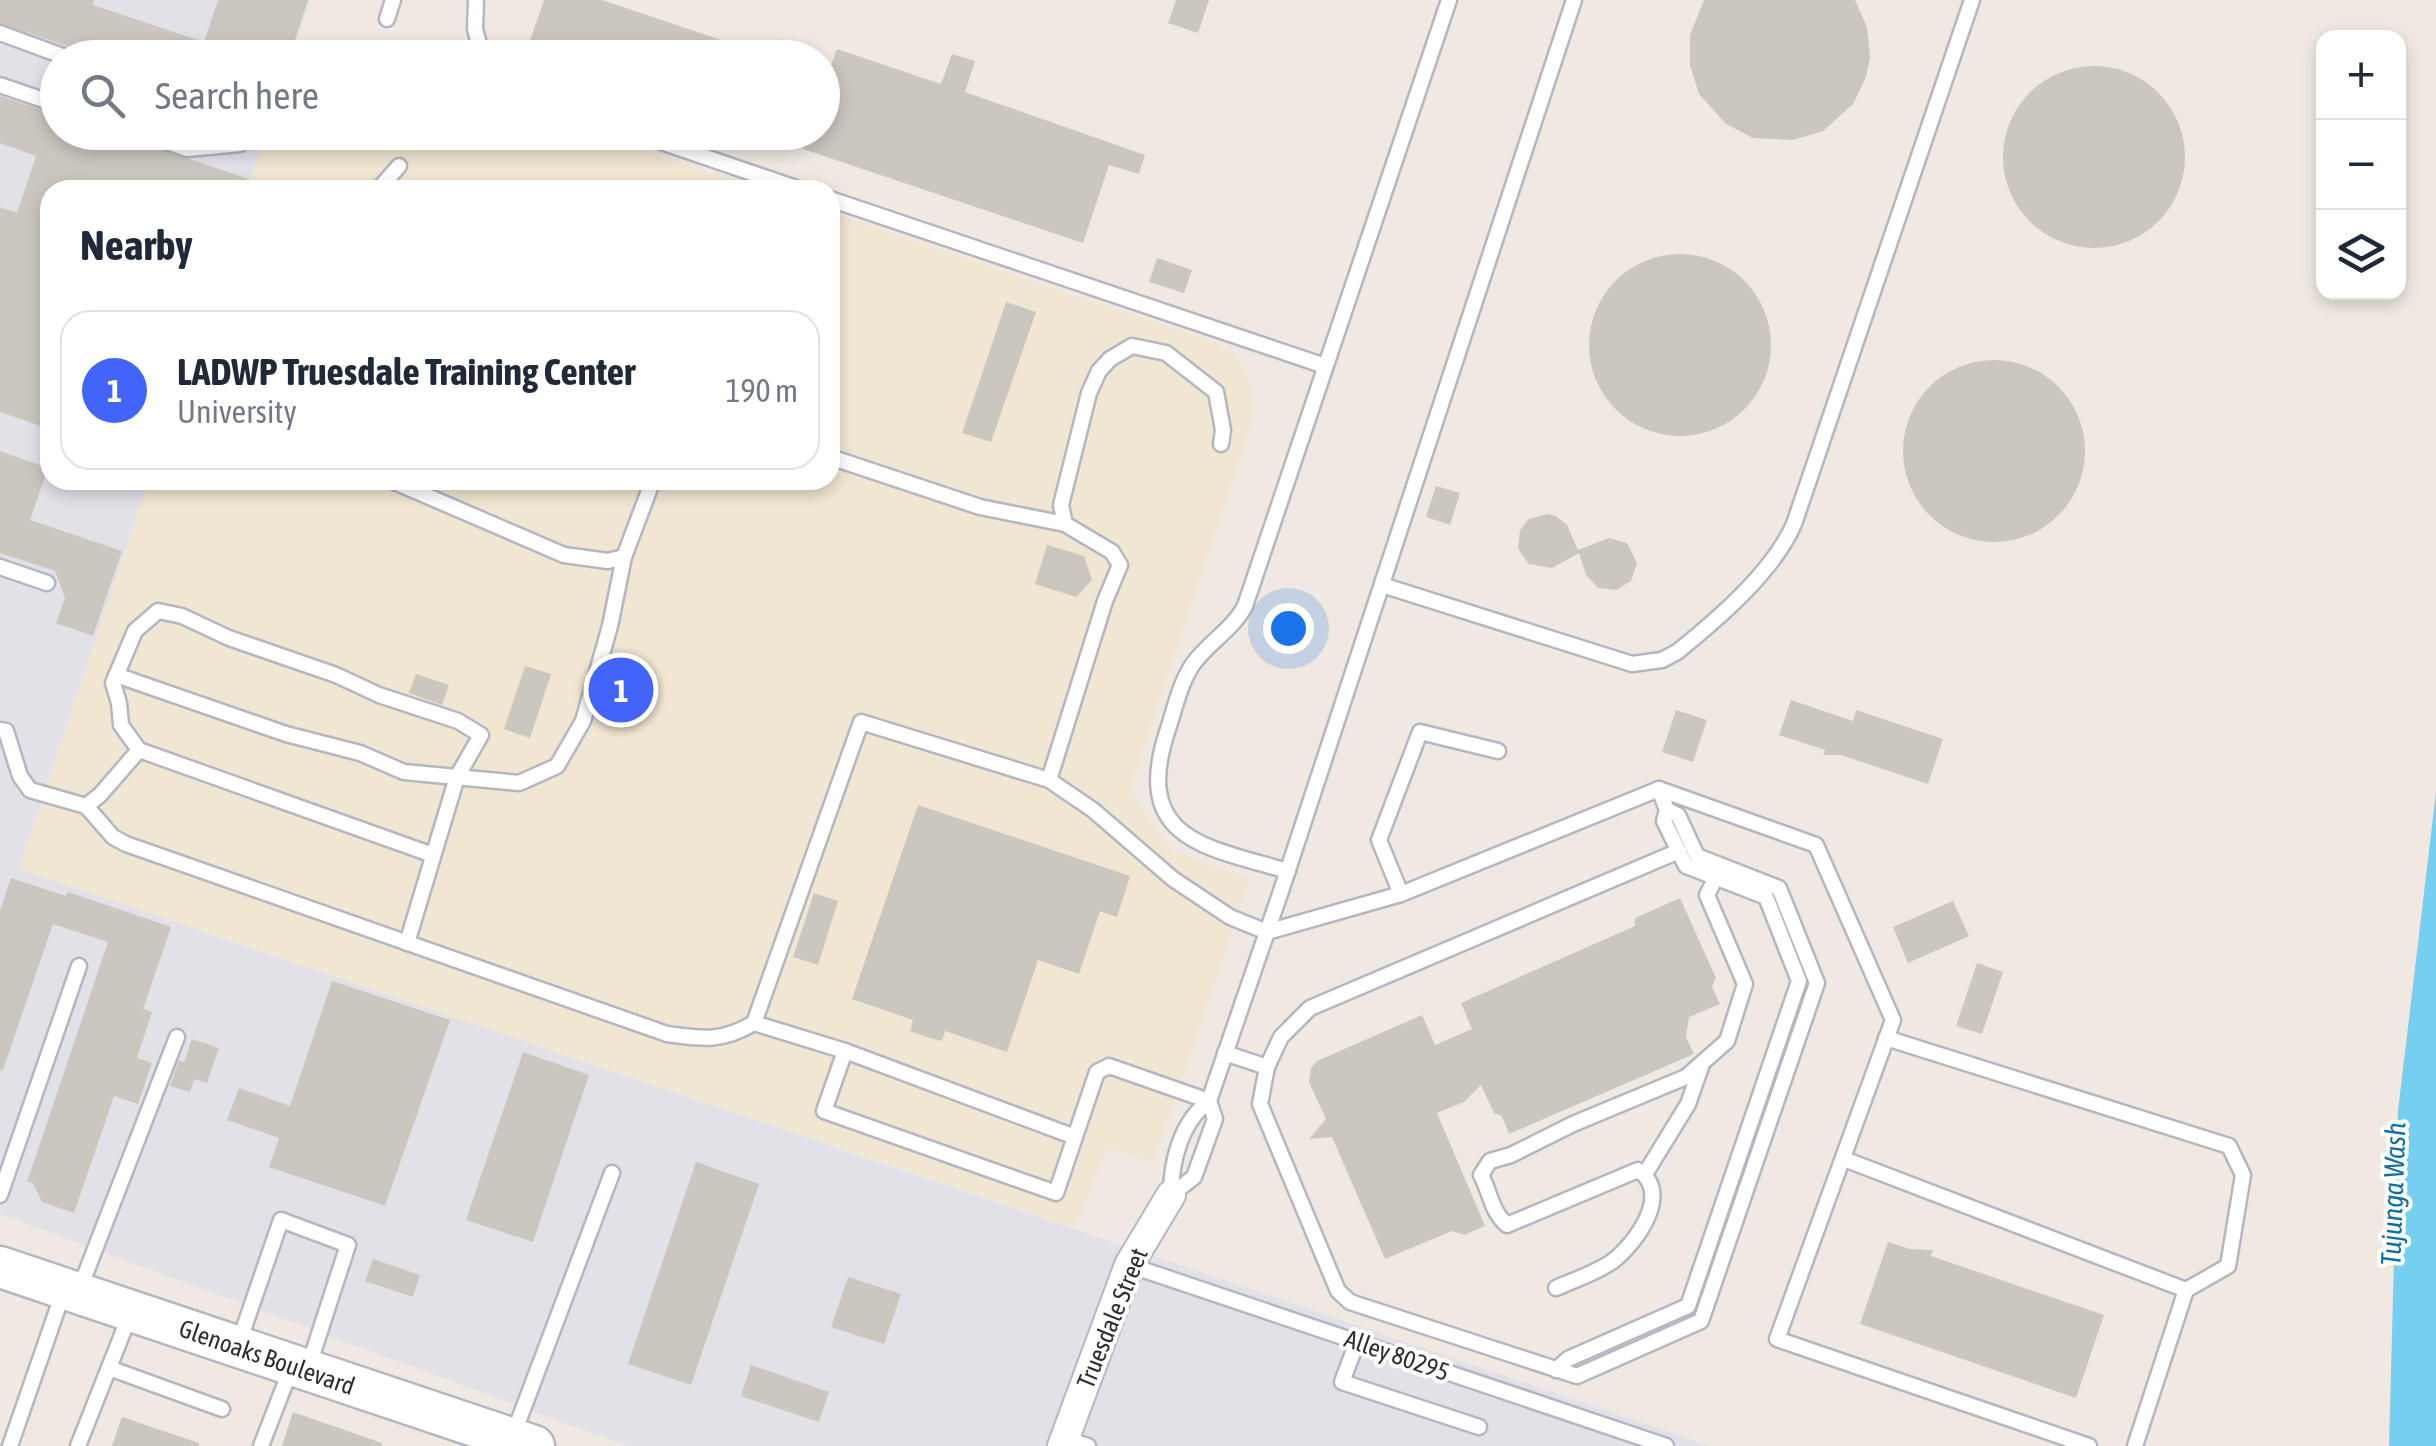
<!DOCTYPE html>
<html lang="en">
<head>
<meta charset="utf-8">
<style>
  :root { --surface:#fff; --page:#f6f6f7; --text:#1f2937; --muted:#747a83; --line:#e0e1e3; --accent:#4264fb }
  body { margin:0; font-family:"Asap Condensed",sans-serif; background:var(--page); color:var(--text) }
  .controls { position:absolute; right:30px; top:30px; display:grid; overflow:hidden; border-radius:20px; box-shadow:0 5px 15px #0003 }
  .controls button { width:90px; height:90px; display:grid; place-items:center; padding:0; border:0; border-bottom:2px solid var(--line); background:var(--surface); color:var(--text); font:50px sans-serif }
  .you { position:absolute; left:1288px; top:628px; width:35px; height:35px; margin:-25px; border:8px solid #fff; border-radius:50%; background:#1a73e8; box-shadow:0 0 0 15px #1a73e833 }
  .badge { display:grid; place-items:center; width:65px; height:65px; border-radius:50%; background:var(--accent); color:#fff; font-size:32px; font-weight:700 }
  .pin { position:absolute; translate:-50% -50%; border:5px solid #fff; box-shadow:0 2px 10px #0006 }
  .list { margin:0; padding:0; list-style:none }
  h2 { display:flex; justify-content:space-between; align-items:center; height:130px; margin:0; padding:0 40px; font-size:42px }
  h2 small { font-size:32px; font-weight:400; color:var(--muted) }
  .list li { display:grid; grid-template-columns:65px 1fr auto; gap:30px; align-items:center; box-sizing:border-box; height:160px; margin:0 20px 20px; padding:0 20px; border:2px solid var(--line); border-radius:30px }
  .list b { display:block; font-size:38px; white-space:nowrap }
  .list p { margin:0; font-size:32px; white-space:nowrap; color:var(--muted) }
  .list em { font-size:32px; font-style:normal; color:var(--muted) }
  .icon { flex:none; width:55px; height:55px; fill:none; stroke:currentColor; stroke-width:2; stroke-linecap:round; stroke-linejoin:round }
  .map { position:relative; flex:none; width:2436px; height:1446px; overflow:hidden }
  .search { position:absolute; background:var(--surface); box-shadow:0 5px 15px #0003; left:40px; top:40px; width:800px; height:110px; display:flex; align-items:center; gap:25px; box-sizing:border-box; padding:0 35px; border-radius:55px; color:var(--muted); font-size:38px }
  .panel { position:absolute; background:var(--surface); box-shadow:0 5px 15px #0003; left:40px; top:180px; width:800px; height:310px; border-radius:30px }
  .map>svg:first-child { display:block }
</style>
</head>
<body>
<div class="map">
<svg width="2436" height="1446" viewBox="0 0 2436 1446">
  <rect width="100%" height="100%" fill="#efe9e1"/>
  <path fill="#e3e1e8" d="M0 0H310L291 57 58 58V132L266 133 246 190H50V480H149L20 869 1710 1446H627L0 1214Z"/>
  <g fill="#f0e6d1">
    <path d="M266 132 590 133 761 190H246Z"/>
    <path d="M830 213 1215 343 1232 353 1249 380 1252 409 1248 433 1129 790 1171 851 1250 879 1153 1162 1107 1147 1075 1228 19 869 149 480H830Z"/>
  </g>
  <path fill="#75cff0" d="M2436 792V1446H2389L2398 1111Z"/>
  <g fill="#cbc7bf">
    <path d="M0 0H94L93 5 204 42 218 0H308L289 58H102L0 23Z"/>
    <path d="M544 0H602L763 54 762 58H543L526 52Z"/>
    <path d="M1176 0H1209L1198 33 1168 23Z"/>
    <path d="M1704 0H1855L1867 27 1870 57 1866 77 1853 104 1823 131 1793 140 1753 138 1726 124 1699 94 1690 65V35Z"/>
    <path d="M837 49 941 84 952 54 975 61 965 92 1145 155 1139 174 1109 165 1083 243 803 149 809 132H822V91Z"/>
    <circle cx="2094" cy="157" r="91"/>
    <path d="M0 96 58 115V132H111L271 187 270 190H50V429L0 412V207L17 213 36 156 0 143Z"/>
    <circle cx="1680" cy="345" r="91"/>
    <path d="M1157 258 1192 270 1184 293 1149 282Z"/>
    <path d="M1006 302 1036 312 991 442 962 433Z"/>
    <circle cx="1994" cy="451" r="91"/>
    <path d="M0 451 48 468 30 520 122 551 93 636 56 623 65 598 55 571 0 553Z"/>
    <path d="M1436 486 1460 493 1450 525 1426 517Z"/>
    <path d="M1547 514 1556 516 1567 525 1578 550 1609 538 1627 543 1637 563 1631 581 1616 590 1598 588 1586 575 1579 553 1552 568 1529 564 1518 549 1520 530 1529 519Z"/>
    <path d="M1047 545 1084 556 1092 580 1076 597 1035 584Z"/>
    <path d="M525 666 551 674 530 738 504 729Z"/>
    <path d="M416 674 449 685 442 705 409 693Z"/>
    <path d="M1791 700 1853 721 1856 710 1943 739 1928 784 1841 755H1823L1825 750 1779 735Z"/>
    <path d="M1676 710 1707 720 1693 762 1662 752Z"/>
    <path d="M918 805 1130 876 1117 917 1100 911 1079 974 1038 960 1007 1052 945 1031 942 1041 930 1038 910 1031 913 1020 852 999Z"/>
    <path d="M11 878 66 896 68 892 171 927 143 1009 152 1012 137 1058 152 1063 138 1104 114 1096 74 1213 42 1202 33 1183 27 1182 108 942 53 924 3 1070H0V910Z"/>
    <path d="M814 893 838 901 818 965 793 957Z"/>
    <path d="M1680 898 1716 978 1712 987 1720 1004 1689 1017 1686 1037 1694 1054 1509 1134 1502 1116 1494 1113 1481 1085 1464 1102 1437 1113 1485 1226 1464 1235 1452 1231 1385 1259 1332 1137 1309 1139 1326 1119 1309 1082 1311 1068 1317 1061 1422 1015 1435 1045 1472 1029 1461 1003 1635 926V918Z"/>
    <path d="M1953 901 1969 936 1908 963 1893 927Z"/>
    <path d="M1977 963 2003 972 1982 1034 1956 1026Z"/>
    <path d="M332 981 450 1020 385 1206 269 1167 279 1138 227 1120 239 1088 290 1106Z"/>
    <path d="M192 1039 219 1048 207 1083 194 1079 190 1092 170 1086 179 1060 184 1062Z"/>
    <path d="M523 1052 589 1075 533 1242 466 1220Z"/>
    <path d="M696 1162 759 1184 691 1385 628 1364Z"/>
    <path d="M1888 1242 1910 1249 1933 1250 1931 1256 2104 1315 2076 1398 1860 1324Z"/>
    <path d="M373 1259 420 1275 413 1297 365 1281Z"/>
    <path d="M848 1277 901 1294 884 1344 831 1327Z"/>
    <path d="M751 1365 829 1392 819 1422 741 1396Z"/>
    <path d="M293 1412 382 1443V1446H282Z"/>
    <path d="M122 1417 199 1443V1446H112Z"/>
  </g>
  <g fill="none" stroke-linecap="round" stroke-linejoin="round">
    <g stroke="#b4b7c1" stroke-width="19">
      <g id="service">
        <path d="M476 0 475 29 483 58"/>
        <path d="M387 19 393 0"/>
        <path d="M0 33 68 58"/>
        <path d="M0 85 58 105"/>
        <path d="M138 132 187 149 240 144 237 132"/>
        <path d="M632 132 802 190"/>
        <path d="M378 190 399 166"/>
        <path d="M830 199 1325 366"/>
        <path d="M830 457 980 507 1065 524"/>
        <path d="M390 480 564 555 608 561 624 557 653 480"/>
        <path d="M0 567 47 583"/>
        <path d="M1382 585 1632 664 1662 660 1677 652C1718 619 1773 572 1794 524L1972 0"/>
        <path d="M116 675 286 734 360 753 404 772 519 783 557 766 583 721 610 626 624 557"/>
        <path d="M0 730 6 731 20 776 30 790 86 806 113 837 126 844 667 1034C703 1039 722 1042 754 1023"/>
        <path d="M1049 780 1105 601 1120 565 1112 552 1065 524 1061 505 1089 393 1099 371 1110 359 1132 346 1166 353 1216 392 1223 430 1221 444"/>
        <path d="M1659 789 1816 845 1893 1020 1777 1339 2089 1446"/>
        <path d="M86 806 100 795 139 750"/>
        <path d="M1288 871C1204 847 1131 839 1168 729 1175 708 1180 683 1193 664 1208 643 1233 629 1245 606L1449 0"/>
        <path d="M1401 894 1379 840 1420 732 1498 751"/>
        <path d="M407 943 457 777 481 735 458 721 379 695 336 675 229 638 182 616 158 611 135 631 113 683 119 703 121 725 139 750 433 855"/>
        <path d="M1886 1038 2229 1146 2243 1175 2228 1266 2186 1290"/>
        <path d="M845 1051 754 1023 861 722 1049 780 1093 810 1173 879 1230 917 1267 932 1401 894 1659 789 1667 810 1664 821 1686 866 1766 897 1799 981 1688 1306 1568 1359 1556 1370"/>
        <path d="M1225 1053 1267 1067 1260 1104 1338 1291 1350 1302 1577 1376 1701 1321 1817 983 1779 888 1697 856 1678 815 1667 810"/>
        <path d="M1267 1067 1281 1037 1310 1008 1679 851"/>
        <path d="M1075 1137 845 1051 824 1111 1056 1193 1097 1072 1109 1066 1209 1101"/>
        <path d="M1844 1159 2186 1290 2135 1446"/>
        <path d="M1645 1174 1688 1104 1701 1067"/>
        <path d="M0 1195 79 966"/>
        <path d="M1171 1195C1171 1161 1181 1122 1209 1101L1281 891 1574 0"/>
        <path d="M1171 1195 1194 1177 1215 1119 1209 1101"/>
        <path d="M1129 1265 1666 1446"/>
        <path d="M80 1288 177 1037"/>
        <path d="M1556 1288C1574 1280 1596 1273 1613 1261 1636 1243 1673 1193 1638 1170L1507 1225C1491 1211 1491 1194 1481 1175L1490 1161 1511 1155 1573 1124 1686 1077 1727 1041 1745 984 1707 895 1719 871"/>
        <path d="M1357 1342 1342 1382 1479 1427"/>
        <path d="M238 1345 281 1220 348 1245 309 1365"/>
        <path d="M109 1368 222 1409"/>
        <path d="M514 1433 612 1173"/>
        <path d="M1065 1439 1088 1446"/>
        <path d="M10 1446 64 1290"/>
        <path d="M78 1446 131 1312"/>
        <path d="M261 1446 292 1366"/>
      </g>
    </g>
    <g stroke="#b4b7c1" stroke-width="32">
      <path id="minor" d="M1062 1446 1129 1265 1171 1195"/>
    </g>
    <g stroke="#b4b7c1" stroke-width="45">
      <path id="secondary" d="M0 1267 534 1446"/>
    </g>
    <use href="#service" stroke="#fff" stroke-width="14"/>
    <use href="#minor" stroke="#fff" stroke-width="28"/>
    <use href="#secondary" stroke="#fff" stroke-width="40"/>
  </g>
  <g text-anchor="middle" stroke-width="8" stroke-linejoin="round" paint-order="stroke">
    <g font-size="25" fill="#2e2e2e" stroke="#fff">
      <text transform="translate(1112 1318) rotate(-68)" y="9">Truesdale Street</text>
      <text transform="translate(1397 1355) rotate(19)" y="9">Alley 80295</text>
      <text transform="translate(267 1357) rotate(19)" y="9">Glenoaks Boulevard</text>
    </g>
    <g font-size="28" font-style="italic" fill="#0d6fa3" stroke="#fff">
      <text transform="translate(2393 1194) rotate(-88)" y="10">Tujunga Wash</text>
    </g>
  </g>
</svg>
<div class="controls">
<button>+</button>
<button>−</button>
<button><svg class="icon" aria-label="layers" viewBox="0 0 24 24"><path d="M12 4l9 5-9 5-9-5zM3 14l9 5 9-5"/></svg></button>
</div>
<div class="you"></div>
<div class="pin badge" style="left:621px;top:690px">1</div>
<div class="search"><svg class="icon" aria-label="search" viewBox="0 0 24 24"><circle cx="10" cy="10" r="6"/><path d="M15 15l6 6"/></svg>Search here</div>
<section class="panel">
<h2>Nearby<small></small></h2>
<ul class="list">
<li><span class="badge">1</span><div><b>LADWP Truesdale Training Center</b><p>University</p></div><em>190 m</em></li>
</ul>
</section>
</div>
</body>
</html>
